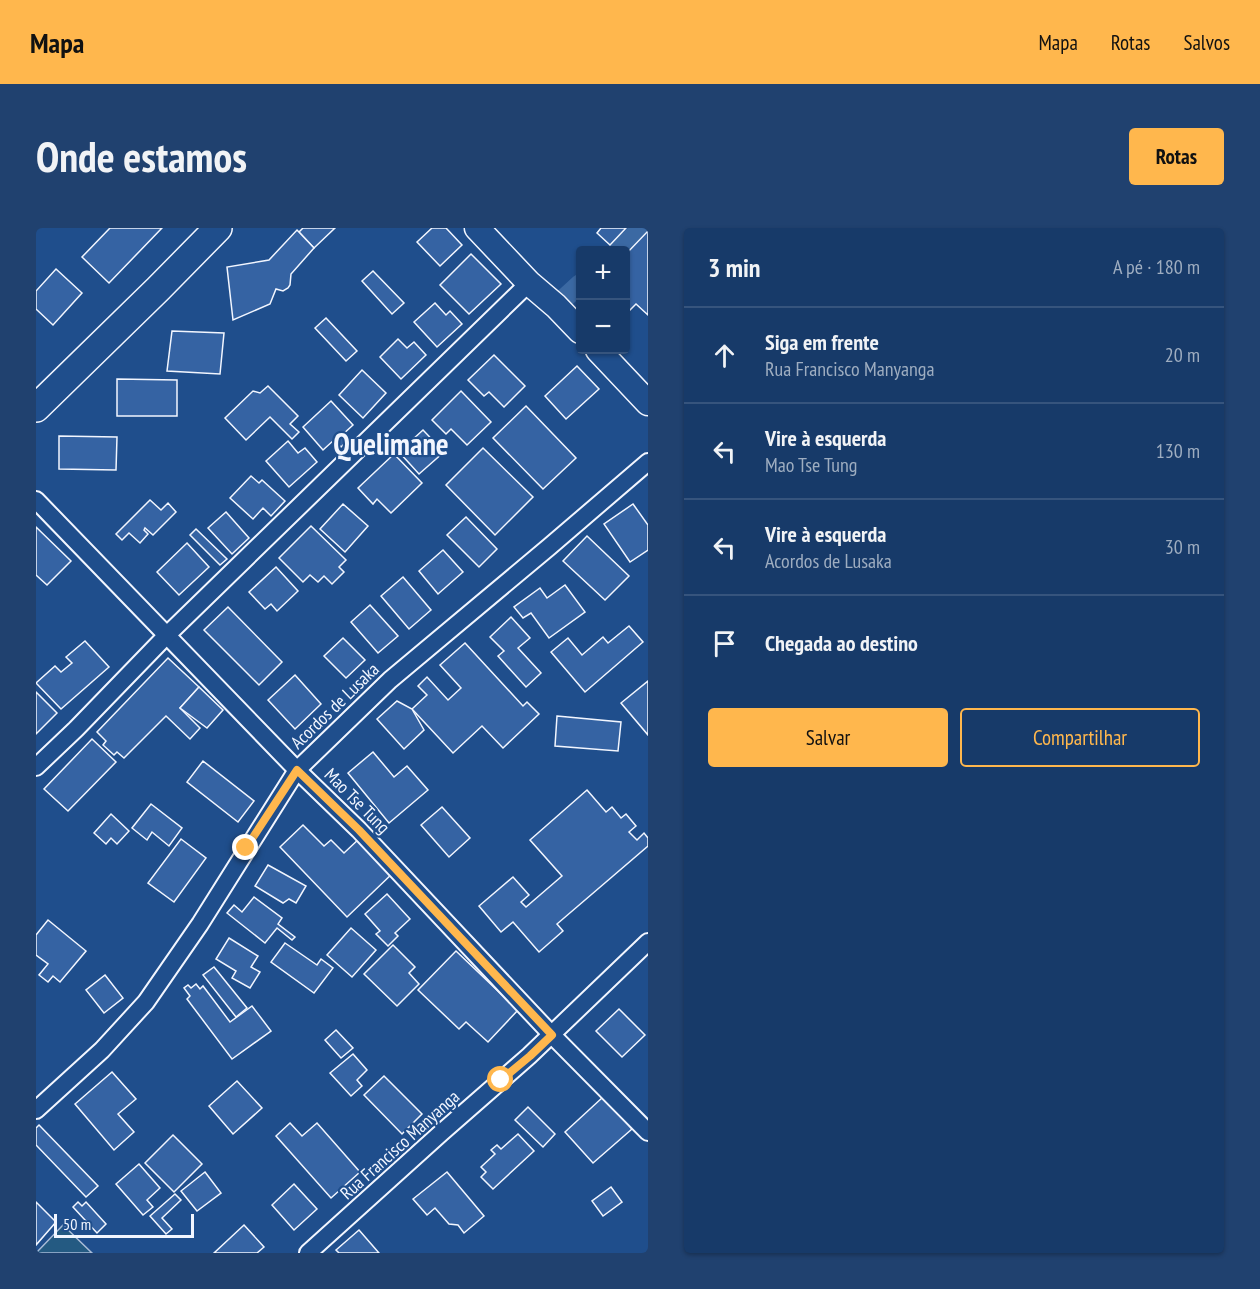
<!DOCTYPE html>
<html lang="pt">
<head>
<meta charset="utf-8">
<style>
  :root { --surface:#173a69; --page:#20416f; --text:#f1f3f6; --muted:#9eadc0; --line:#36547d; --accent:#ffb74d }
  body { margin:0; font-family:"PT Sans Narrow",sans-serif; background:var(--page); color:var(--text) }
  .controls { position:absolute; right:18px; top:18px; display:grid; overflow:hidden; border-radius:6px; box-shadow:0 2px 4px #0004 }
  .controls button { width:54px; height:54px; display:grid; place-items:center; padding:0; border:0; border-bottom:2px solid var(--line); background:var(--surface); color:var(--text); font:30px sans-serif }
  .scale { position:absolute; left:18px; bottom:15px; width:140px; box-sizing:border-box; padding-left:6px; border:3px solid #f2f6ff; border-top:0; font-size:16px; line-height:21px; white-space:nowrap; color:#f2f6ff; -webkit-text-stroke:4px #1f4e8c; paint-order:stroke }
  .stop { position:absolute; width:18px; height:18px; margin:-14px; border:4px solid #ffb74d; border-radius:50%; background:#fff }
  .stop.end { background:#ffb74d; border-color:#fff; box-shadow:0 2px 6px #0008 }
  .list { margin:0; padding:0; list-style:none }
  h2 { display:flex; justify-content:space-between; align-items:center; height:78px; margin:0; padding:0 24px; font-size:26px }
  h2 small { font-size:20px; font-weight:400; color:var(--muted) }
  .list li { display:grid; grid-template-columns:39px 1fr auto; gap:18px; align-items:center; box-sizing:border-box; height:96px; padding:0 24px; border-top:2px solid var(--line) }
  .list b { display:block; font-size:22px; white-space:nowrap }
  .list p { margin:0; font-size:20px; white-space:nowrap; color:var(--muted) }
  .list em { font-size:20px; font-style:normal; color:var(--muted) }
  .actions { display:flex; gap:12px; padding:18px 24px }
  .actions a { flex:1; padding:14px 0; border:2px solid var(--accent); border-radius:6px; text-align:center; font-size:21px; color:var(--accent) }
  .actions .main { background:var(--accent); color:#111 }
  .icon { flex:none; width:33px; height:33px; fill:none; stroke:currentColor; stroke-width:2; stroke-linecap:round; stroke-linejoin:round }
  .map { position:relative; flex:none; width:612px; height:1025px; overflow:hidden; border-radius:6px }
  header { display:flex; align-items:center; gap:36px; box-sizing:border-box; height:84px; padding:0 30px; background:var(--accent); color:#111 }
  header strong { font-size:28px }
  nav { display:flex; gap:33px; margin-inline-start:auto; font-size:21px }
  .intro { display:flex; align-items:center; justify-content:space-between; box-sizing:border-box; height:144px; padding:0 36px }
  h1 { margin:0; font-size:42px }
  .button { padding:15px 27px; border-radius:6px; background:var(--accent); color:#111; font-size:21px; font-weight:700 }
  main { display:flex; gap:36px; padding:0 36px }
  aside { flex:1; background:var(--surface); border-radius:6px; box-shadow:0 2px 4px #0004 }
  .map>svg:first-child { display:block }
</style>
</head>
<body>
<header>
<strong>Mapa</strong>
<nav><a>Mapa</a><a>Rotas</a><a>Salvos</a></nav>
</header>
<div class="intro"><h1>Onde estamos</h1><a class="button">Rotas</a></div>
<main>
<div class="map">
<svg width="612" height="1025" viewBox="0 0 612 1025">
  <rect width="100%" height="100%" fill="#1f4e8c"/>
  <path fill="#245a82" stroke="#a8bbd7" stroke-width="1.5" d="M27 997 56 1025H0Z"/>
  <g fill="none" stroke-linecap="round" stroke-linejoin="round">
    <g stroke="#3b69a3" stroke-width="20">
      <path d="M582 22 607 0"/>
      <path d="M520 78 544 56"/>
    </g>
  </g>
  <g fill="#3563a3" stroke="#f2f6ff" stroke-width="1.5">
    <path d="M74 0H126L73 55 46 29Z"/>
    <path d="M267 0H299L278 20 263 4Z"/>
    <path d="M396 0H410L426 17 404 38 381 14Z"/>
    <path d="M565 0H590L574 17 561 5Z"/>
    <path d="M261 2 278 20 255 46 254 57 252 60 247 63 240 61 234 76 197 92 191 39 233 32Z"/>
    <path d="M612 3V87L600 76 590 86V26Z"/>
    <path d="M435 26 465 56 433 86 404 57Z"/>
    <path d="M20 41 46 65 17 97 0 81V63Z"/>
    <path d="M337 43 368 75 356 86 326 53Z"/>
    <path d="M399 75 410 87 414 83 426 96 401 119 378 94Z"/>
    <path d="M290 90 321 123 310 133 279 100Z"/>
    <path d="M136 103 188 105 184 146 131 143Z"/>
    <path d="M362 111 371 120 378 114 390 127 365 151 344 129Z"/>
    <path d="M458 127 489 158 468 179 453 164 448 168 432 152Z"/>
    <path d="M541 138 563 161 530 191 509 168Z"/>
    <path d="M326 142 350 165 327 190 303 167Z"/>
    <path d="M81 151 141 152V188H81Z"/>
    <path d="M232 158 262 188 254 196 263 204 256 211 234 189 210 212 189 190 217 163 224 165Z"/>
    <path d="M425 163 455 194 431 217 415 201 410 206 396 192Z"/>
    <path d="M295 173 317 197 305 208 310 214 305 219 298 212 287 222 267 199Z"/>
    <path d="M490 178 540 230 507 261 457 210Z"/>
    <path d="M387 202 408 224 383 246 363 224Z"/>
    <path d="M23 208 81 209 80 242 23 241Z"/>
    <path d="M252 213 262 225 269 220 281 234 253 259 230 233Z"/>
    <path d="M447 220 497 269 459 307 410 257Z"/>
    <path d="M358 226 386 255 355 285 341 271 337 276 322 260Z"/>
    <path d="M215 248 223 255 226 252 249 273 235 288 227 280 217 291 194 270Z"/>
    <path d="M114 272 125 282 132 275 140 284 117 307 109 300 108 302 112 306 104 315 93 305 86 312 80 306Z"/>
    <path d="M307 276 332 298 309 324 284 301Z"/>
    <path d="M597 276 612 297V322L594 334 568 296Z"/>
    <path d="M190 284 213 310 196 326 172 300Z"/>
    <path d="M430 289 461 321 443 339 411 307Z"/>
    <path d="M275 298 310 332 303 339 308 344 296 356 288 348 282 354 274 347 267 354 243 330Z"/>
    <path d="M0 299 35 333 11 357 0 347Z"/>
    <path d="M160 301 191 331 184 337 154 307Z"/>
    <path d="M551 308 593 348 569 372 527 333Z"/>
    <path d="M151 315 173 339 143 367 121 344Z"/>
    <path d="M407 322 427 344 402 366 383 343Z"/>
    <path d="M240 339 262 363 241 383 235 376 229 381 213 364Z"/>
    <path d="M367 349 395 382 373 401 345 368Z"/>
    <path d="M529 357 549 384 513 410 495 385 487 390 478 379 504 360 511 370Z"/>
    <path d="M334 377 362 408 342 425 315 394Z"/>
    <path d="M192 379 246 434 223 457 168 402Z"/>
    <path d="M475 389 494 410 482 420 505 445 490 459 462 428 468 423 454 409Z"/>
    <path d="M593 398 607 414 549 464 515 424 532 410 546 427 567 409 572 415Z"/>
    <path d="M307 410 329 432 310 450 288 428Z"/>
    <path d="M49 413 73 439 25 481 0 455 19 438 25 444 36 435 30 429Z"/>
    <path d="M429 415 487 478 491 474 503 486 467 520 446 498 417 525 376 481 391 467 382 458 391 449 412 472 425 460 404 437Z"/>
    <path d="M132 430 163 459 144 480 164 500 154 511 130 488 88 530 81 524 78 527 67 517 70 513 61 504Z"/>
    <path d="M259 447 285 476 259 501 232 472Z"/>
    <path d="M612 453V507L585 475Z"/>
    <path d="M163 459 187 482 171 500 144 480Z"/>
    <path d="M0 464 21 485 0 506Z"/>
    <path d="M361 473 376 481 388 502 368 521 341 491Z"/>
    <path d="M521 488 585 494 582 523 519 518Z"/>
    <path d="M56 511 80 534 32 583 8 561Z"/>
    <path d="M337 524 358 549 371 538 392 562 353 595 312 545Z"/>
    <path d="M167 533 218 573 202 594 151 554Z"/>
    <path d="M551 562 570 584 576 579 585 590 590 586 600 598 593 604 601 612 608 605 612 610V618L521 696 527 703 503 724 477 694 465 704 443 678 477 649 493 667 485 674 490 679 526 648 494 612Z"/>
    <path d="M115 576 146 600 133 618 116 604 111 612 96 600Z"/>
    <path d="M406 579 434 610 413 629 385 597Z"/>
    <path d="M75 586 93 603 81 616 75 610 70 616 58 605Z"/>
    <path d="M267 597 288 618 295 612 308 625 326 608 359 643 311 689 244 619Z"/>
    <path d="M145 611 170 630 138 674 112 655Z"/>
    <path d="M232 637 270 658 260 675 253 671 247 675 219 658Z"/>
    <path d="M351 666 374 691 359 705 362 708 352 718 340 706 344 703 329 686Z"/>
    <path d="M218 669 246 690 242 696 259 709 256 712 241 700 229 715 191 685 198 677 206 684Z"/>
    <path d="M12 692 50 723 24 754 17 748 12 754 3 747 12 736 0 727V707Z"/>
    <path d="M315 700 340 722 316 749 291 727Z"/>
    <path d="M193 710 222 728 215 739 224 744 214 760 196 750 200 743 180 731Z"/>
    <path d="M249 715 281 737 285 731 297 740 278 765 235 734Z"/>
    <path d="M357 717 379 739 373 745 383 756 361 778 328 746Z"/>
    <path d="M420 723 482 782 452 814 430 794 423 801 382 762Z"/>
    <path d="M178 739 211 780 200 789 167 747Z"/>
    <path d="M69 747 87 770 68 785 50 762Z"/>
    <path d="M160 756 164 761 167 758 194 794 216 778 235 803 196 831 151 771 154 768 148 760 152 757 155 760Z"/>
    <path d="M583 781 609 807 586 829 560 803Z"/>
    <path d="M300 802 317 820 305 830 289 812Z"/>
    <path d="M317 826 331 842 321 852 326 858 315 868 294 845Z"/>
    <path d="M76 844 100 871 82 886 98 904 78 922 39 876Z"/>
    <path d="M348 848 386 886 366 906 328 867Z"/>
    <path d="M201 853 226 880 197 906 173 878Z"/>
    <path d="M567 869 596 901 557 935 529 904Z"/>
    <path d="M492 879 519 906 507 919 479 892Z"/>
    <path d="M254 895 266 908 281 895 324 944 295 970 240 908Z"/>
    <path d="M3 897 62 958 50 969 0 917V900Z"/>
    <path d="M482 906 498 923 457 961 445 949 450 944 445 939 459 926 455 922 461 917 465 921Z"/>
    <path d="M137 907 166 936 138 964 109 935Z"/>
    <path d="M103 936 124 960 111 972 117 979 107 987 80 956Z"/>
    <path d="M169 944 185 965 161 983 145 963Z"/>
    <path d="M411 944 448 988 428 1005 422 997 413 996 399 980 391 987 377 971Z"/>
    <path d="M258 956 281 981 258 1002 236 977Z"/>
    <path d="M575 959 586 974 567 988 556 973Z"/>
    <path d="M139 966 145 972 126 990 136 1001 130 1006 114 988Z"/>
    <path d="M0 974 20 994 0 1017Z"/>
    <path d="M42 974 46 978 50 974 70 996 61 1005 37 979Z"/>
    <path d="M208 997 228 1019 221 1025H178Z"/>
    <path d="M323 1002 343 1025H303L300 1022Z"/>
  </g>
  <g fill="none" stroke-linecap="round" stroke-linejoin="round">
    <g stroke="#f2f6ff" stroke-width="20">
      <g id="street">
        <path d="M0 272 261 542 323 602 516 807 612 904"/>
        <path d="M0 539 40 501 130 408 493 55"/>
        <path d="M0 882 66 822 110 774 164 696 261 542 354 452 513 319 612 234"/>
        <path d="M272 1025 405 905 493 828 612 714"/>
      </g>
    </g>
    <g stroke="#f2f6ff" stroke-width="27">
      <g id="secondary">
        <path d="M441 0 493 55 520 78 544 103"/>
        <path d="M562 122 612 175"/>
      </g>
    </g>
    <g stroke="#f2f6ff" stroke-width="30">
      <path id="primary" d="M0 180 122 61 182 0"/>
    </g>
    <use href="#street" stroke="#1f4e8c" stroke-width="16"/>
    <use href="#secondary" stroke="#1f4e8c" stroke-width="24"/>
    <use href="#primary" stroke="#1f4e8c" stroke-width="27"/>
  </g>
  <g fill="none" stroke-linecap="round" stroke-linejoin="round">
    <path stroke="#ffb74d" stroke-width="8" d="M210 620 261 542 323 602 516 807 494 828 465 852"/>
  </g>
  <g text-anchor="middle" stroke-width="4.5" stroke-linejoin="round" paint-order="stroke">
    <g font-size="18" fill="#f2f6ff" stroke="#1f4e8c">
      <text transform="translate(299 478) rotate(-44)" y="6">Acordos de Lusaka</text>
      <text transform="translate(321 573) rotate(45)" y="6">Mao Tse Tung</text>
      <text transform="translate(364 917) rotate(-42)" y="6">Rua Francisco Manyanga</text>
    </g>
    <g font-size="30" font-weight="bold" fill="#f2f6ff" stroke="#1f4e8c">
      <text x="355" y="227">Quelimane</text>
    </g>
  </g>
</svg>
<div class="controls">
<button>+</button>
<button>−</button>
</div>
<div class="scale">50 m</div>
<div class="stop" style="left:465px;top:852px"></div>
<div class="stop end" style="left:210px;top:620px"></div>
</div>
<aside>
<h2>3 min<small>A pé · 180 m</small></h2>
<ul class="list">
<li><svg class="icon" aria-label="ahead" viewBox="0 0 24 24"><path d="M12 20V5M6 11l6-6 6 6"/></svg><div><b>Siga em frente</b><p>Rua Francisco Manyanga</p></div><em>20 m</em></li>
<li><svg class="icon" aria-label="left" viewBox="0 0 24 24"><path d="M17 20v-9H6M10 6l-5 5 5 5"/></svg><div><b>Vire à esquerda</b><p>Mao Tse Tung</p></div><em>130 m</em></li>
<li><svg class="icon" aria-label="left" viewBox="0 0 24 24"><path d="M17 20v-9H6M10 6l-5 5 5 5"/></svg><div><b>Vire à esquerda</b><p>Acordos de Lusaka</p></div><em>30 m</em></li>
<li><svg class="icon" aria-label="arrive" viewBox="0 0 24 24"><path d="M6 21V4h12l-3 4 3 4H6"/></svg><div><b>Chegada ao destino</b></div></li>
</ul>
<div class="actions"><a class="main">Salvar</a><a>Compartilhar</a></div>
</aside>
</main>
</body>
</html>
